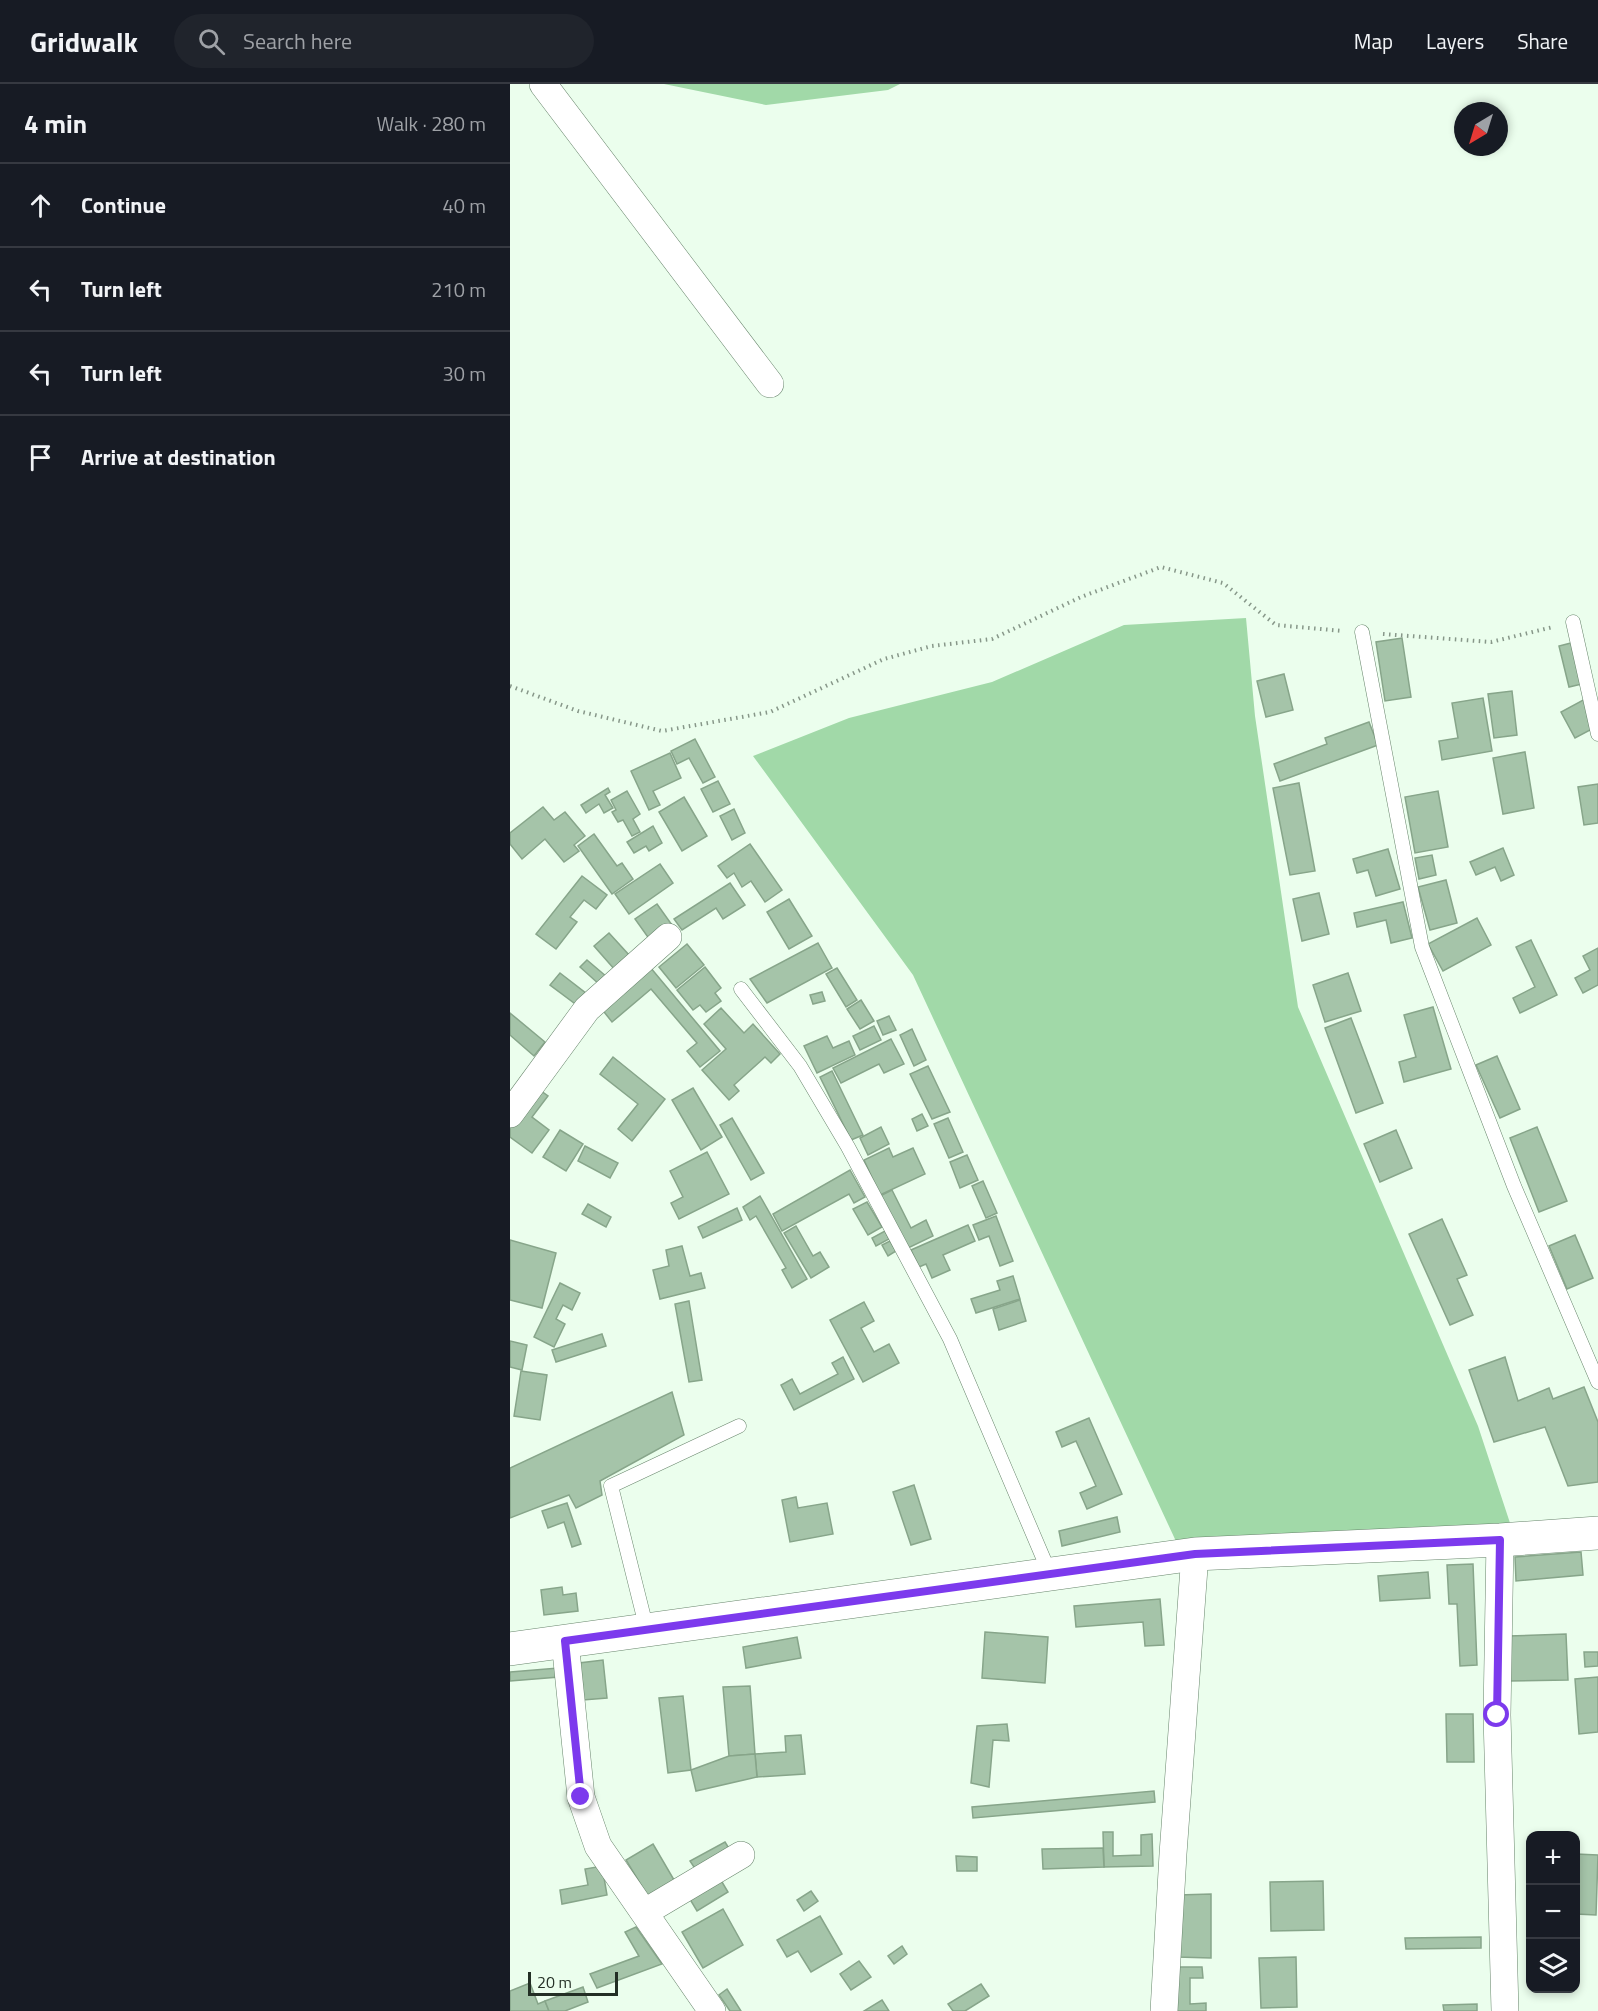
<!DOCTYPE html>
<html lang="en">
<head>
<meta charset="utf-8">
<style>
  :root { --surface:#171b24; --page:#20242c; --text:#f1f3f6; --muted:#9ea1a6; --line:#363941 }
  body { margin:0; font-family:"Titillium Web",sans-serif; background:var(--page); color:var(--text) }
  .controls { position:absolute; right:18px; bottom:18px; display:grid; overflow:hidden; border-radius:12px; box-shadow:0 3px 9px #0003 }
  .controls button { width:54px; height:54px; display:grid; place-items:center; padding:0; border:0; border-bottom:2px solid var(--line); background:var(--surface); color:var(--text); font:30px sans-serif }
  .compass { position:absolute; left:944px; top:18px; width:54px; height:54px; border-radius:50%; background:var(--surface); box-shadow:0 3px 9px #0003; rotate:218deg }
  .scale { position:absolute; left:18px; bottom:15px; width:90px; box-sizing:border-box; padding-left:6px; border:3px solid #232f25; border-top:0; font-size:16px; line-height:21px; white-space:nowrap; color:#232f25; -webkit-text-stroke:4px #ebfeed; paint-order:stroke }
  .stop { position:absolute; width:18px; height:18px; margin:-14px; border:4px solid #7c3aed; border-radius:50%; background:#fff }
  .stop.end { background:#7c3aed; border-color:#fff; box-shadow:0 2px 6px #0008 }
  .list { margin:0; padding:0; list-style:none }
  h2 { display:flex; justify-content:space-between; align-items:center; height:78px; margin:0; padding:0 24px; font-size:26px }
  h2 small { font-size:20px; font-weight:400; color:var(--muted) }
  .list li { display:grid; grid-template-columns:39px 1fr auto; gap:18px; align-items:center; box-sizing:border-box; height:84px; padding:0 24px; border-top:2px solid var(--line) }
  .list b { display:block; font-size:22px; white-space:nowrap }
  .list em { font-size:20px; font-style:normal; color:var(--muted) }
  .icon { flex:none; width:33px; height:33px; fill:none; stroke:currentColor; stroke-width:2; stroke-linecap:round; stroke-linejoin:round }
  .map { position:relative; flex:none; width:1088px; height:1927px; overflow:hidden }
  header { display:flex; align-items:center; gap:36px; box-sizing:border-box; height:84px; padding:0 30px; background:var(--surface); border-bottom:2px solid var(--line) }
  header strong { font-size:28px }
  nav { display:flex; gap:33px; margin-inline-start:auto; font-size:21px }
  .search { width:420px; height:54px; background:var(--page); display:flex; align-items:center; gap:15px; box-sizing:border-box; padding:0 21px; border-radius:33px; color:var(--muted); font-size:22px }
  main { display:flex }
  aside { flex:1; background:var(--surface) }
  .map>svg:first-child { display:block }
</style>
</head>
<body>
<header>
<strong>Gridwalk</strong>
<div class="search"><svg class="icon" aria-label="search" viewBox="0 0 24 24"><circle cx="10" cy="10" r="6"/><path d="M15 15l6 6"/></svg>Search here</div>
<nav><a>Map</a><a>Layers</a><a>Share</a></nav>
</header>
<main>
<aside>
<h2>4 min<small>Walk · 280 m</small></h2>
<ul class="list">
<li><svg class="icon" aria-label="ahead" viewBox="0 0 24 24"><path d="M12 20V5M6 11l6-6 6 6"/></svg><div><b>Continue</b></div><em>40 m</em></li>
<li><svg class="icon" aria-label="left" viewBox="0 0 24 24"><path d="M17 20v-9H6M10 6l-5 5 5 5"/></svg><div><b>Turn left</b></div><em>210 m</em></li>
<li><svg class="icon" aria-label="left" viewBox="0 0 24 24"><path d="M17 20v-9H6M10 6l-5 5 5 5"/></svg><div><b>Turn left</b></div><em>30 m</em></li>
<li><svg class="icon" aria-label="arrive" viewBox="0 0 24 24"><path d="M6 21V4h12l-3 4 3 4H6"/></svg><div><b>Arrive at destination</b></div></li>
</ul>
</aside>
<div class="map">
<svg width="1088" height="1927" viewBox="0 0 1088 1927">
  <rect width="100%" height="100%" fill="#ebfeed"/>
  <g fill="#a1d9a8">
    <path d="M154 0H390L378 6 256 21Z"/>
    <path d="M736 534 745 632 788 923 968 1342 1000 1439 677 1481 403 891 243 672 339 634 482 598 614 541Z"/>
  </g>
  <g fill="#a5c4a9" stroke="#87a58a" stroke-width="1.5">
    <path d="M892 554 901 613 875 617 866 558Z"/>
    <path d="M1061 559 1072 600 1059 603 1049 562Z"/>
    <path d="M774 590 783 626 756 633 747 597Z"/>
    <path d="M1002 607 1007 651 984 654 978 610Z"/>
    <path d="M973 614 982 667 932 676 929 657 948 654 942 619Z"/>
    <path d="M1075 615 1084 644 1065 654 1051 628Z"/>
    <path d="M859 638 868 661 770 697 764 680 817 660 815 654Z"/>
    <path d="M185 655 205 693 193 699 179 674 167 680 161 667Z"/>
    <path d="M1015 668 1024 724 993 730 983 674Z"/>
    <path d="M160 669 171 694 143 707 150 721 139 726 121 687Z"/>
    <path d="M208 697 220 720 203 728 191 705Z"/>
    <path d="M789 699 805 787 780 791 763 704Z"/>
    <path d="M1088 700V739L1074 741 1068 703Z"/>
    <path d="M98 704 100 708 95 711 103 724 94 729 89 720 76 729 71 721Z"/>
    <path d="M117 707 130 730 123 735 130 748 122 752 113 736 108 738 102 728 106 726 101 716Z"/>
    <path d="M928 707 938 763 905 769 895 713Z"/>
    <path d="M174 713 197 752 172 767 149 728Z"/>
    <path d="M33 723 44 736 55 728 75 752 64 761 69 767 54 778 35 755 12 775 0 760V749Z"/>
    <path d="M224 725 235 749 222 756 210 732Z"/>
    <path d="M143 742 152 759 139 767 136 762 124 769 117 758Z"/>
    <path d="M84 750 107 782 112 779 123 795 102 810 68 762Z"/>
    <path d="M240 760 272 806 255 818 241 797 232 803 224 789 217 794 208 782Z"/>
    <path d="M993 764 1004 791 991 797 985 783 966 791 960 778Z"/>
    <path d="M878 765 890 805 866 812 858 786 847 789 843 775Z"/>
    <path d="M922 771 926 791 909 795 905 774Z"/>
    <path d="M150 780 163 799 119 830 105 810Z"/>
    <path d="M72 792 97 811 86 825 74 816 60 833 67 838 46 865 26 850Z"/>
    <path d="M936 796 947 839 920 846 908 803Z"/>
    <path d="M220 799 235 821 213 835 206 824 172 846 164 835Z"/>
    <path d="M809 809 819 850 792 857 783 815Z"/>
    <path d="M279 815 302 852 279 865 257 828Z"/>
    <path d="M893 818 902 854 881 859 876 836 847 843 844 829Z"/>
    <path d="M147 820 162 841 140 856 125 835Z"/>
    <path d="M967 834 981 861 933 887 918 860Z"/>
    <path d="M99 849 120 872 105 886 84 862Z"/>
    <path d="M1021 856 1047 911 1010 929 1003 914 1025 903 1006 863Z"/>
    <path d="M308 859 322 884 257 919 240 895Z"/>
    <path d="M177 860 194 881 166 904 149 883Z"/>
    <path d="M1088 864V901L1073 909 1065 894 1080 886 1073 872Z"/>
    <path d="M77 876 97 893 90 901 70 883Z"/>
    <path d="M140 883 210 967 190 983 177 967 187 959 141 905 102 938 91 924Z"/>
    <path d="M195 883 211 904 205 909 211 917 196 928 190 921 183 926 167 906Z"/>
    <path d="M327 884 347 916 336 923 316 890Z"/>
    <path d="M50 889 77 910 68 922 40 901Z"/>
    <path d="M838 889 851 927 815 938 803 901Z"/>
    <path d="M312 908 315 917 303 920 300 911Z"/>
    <path d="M351 916 364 937 350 945 337 925Z"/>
    <path d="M923 923 941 985 894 998 889 978 906 973 894 931Z"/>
    <path d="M211 924 234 949 243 940 270 970 261 979 255 973 224 1001 229 1007 219 1016 192 986 216 965 194 940Z"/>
    <path d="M0 929 35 958 24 972 0 951Z"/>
    <path d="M379 932 386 946 373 951 367 937Z"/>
    <path d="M841 934 873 1019 846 1029 815 944Z"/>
    <path d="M364 942 371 956 350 966 343 952Z"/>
    <path d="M402 945 416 976 404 982 390 951Z"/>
    <path d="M317 952 323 964 339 957 345 971 307 989 294 962Z"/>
    <path d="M381 955 394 980 374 989 369 980 331 999 323 984Z"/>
    <path d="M987 972 1010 1025 990 1034 966 981Z"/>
    <path d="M103 973 155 1015 122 1057 108 1045 128 1020 90 990Z"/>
    <path d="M418 982 440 1028 422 1035 400 990Z"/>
    <path d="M322 987 353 1051 341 1056 310 993Z"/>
    <path d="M27 1004 38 1012 22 1033 39 1046 22 1069 0 1053V1042Z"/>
    <path d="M183 1004 212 1053 191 1066 162 1016Z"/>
    <path d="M412 1030 418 1042 407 1047 402 1035Z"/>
    <path d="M222 1034 254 1089 241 1096 210 1041Z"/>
    <path d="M438 1034 453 1068 439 1074 424 1040Z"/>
    <path d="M371 1043 379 1060 358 1071 350 1054Z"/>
    <path d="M1027 1043 1057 1117 1029 1128 1000 1054Z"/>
    <path d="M50 1046 73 1060 56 1087 33 1073Z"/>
    <path d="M886 1046 902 1084 870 1098 854 1060Z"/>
    <path d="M75 1062 108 1079 100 1094 68 1077Z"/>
    <path d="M379 1064 383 1073 403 1064 415 1090 370 1111 354 1076Z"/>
    <path d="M197 1068 219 1110 169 1135 161 1119 173 1113 160 1087Z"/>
    <path d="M457 1071 468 1096 450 1104 440 1078Z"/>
    <path d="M340 1086 355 1113 344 1119 339 1110 272 1147 263 1130Z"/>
    <path d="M473 1097 487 1129 476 1134 462 1102Z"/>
    <path d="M382 1106 401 1144 416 1136 423 1152 396 1165 370 1112Z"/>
    <path d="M250 1112 297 1195 282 1204 272 1186 276 1184 246 1132 240 1136 233 1123Z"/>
    <path d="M357 1118 372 1143 358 1151 343 1125Z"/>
    <path d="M78 1120 101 1133 96 1143 72 1130Z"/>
    <path d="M227 1124 232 1136 193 1154 188 1143Z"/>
    <path d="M486 1132 503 1177 490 1182 479 1152 469 1156 463 1141Z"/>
    <path d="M932 1135 957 1191 947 1195 963 1231 940 1241 899 1150Z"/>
    <path d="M458 1141 465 1157 433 1171 440 1186 422 1194 416 1180 409 1183 401 1166Z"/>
    <path d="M286 1142 303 1172 310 1168 319 1183 301 1194 274 1149Z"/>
    <path d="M375 1147 379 1155 366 1162 362 1154Z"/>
    <path d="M1065 1151 1083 1194 1057 1205 1039 1162Z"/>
    <path d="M0 1156 46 1169 32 1224 0 1216Z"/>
    <path d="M380 1157 386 1167 378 1172 372 1161Z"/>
    <path d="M172 1162 180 1192 191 1189 195 1204 150 1215 143 1186 159 1182 156 1166Z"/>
    <path d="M503 1192 510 1215 466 1229 461 1215 490 1206 487 1197Z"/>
    <path d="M50 1199 70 1209 62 1226 53 1221 46 1235 55 1240 44 1263 24 1253Z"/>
    <path d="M510 1216 516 1237 489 1246 483 1225Z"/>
    <path d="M179 1217 192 1296 179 1298 165 1220Z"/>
    <path d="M354 1218 364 1237 351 1244 364 1268 379 1260 389 1279 353 1298 320 1236Z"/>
    <path d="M92 1250 96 1262 46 1278 42 1266Z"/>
    <path d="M0 1257 17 1261 12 1286 0 1283Z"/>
    <path d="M333 1273 344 1295 284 1326 271 1301 282 1295 290 1310 328 1290 322 1279Z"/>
    <path d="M995 1273 1008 1317 1039 1304 1043 1315 1074 1303 1088 1338V1398L1058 1402 1035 1343 984 1358 959 1286Z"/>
    <path d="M11 1287 37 1291 30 1336 4 1332Z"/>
    <path d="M162 1308 174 1351 90 1397 92 1411 66 1424 59 1411 0 1434V1384Z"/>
    <path d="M579 1334 612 1410 577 1425 570 1409 586 1402 566 1357 552 1363 546 1348Z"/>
    <path d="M404 1401 421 1455 401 1461 383 1408Z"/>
    <path d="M286 1413 288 1424 317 1419 323 1450 280 1458 272 1416Z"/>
    <path d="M57 1419 71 1460 62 1463 54 1438 38 1444 32 1427Z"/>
    <path d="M607 1433 610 1448 552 1462 549 1447Z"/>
    <path d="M1071 1468 1073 1491 1006 1497 1005 1473Z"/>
    <path d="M963 1480 967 1581 950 1582 947 1520H939L937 1481Z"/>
    <path d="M918 1488 920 1514 870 1517 868 1492Z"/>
    <path d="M52 1503 53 1511 66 1509 68 1527 34 1531 31 1506Z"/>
    <path d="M650 1515 654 1561 635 1562 633 1538 566 1543 564 1522Z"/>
    <path d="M475 1548 538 1553 535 1599 472 1594Z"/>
    <path d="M1056 1550 1058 1596 999 1597 998 1552Z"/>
    <path d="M287 1553 291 1574 236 1584 233 1563Z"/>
    <path d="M1074 1568H1088V1582L1075 1583Z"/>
    <path d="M93 1576 97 1614 73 1616 69 1579Z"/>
    <path d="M48 1584 49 1593 0 1597V1588Z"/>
    <path d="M1088 1593V1648L1069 1650 1065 1595Z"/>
    <path d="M240 1602 245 1670 219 1672 213 1603Z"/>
    <path d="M173 1612 181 1686 158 1689 149 1614Z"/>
    <path d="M936 1630H963L964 1678H937Z"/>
    <path d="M497 1640 499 1657 483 1656 479 1703 461 1699 467 1642Z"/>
    <path d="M291 1651 295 1690 247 1693 245 1670 276 1668 275 1652Z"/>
    <path d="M245 1670 247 1693 186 1707 181 1686 219 1672Z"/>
    <path d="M644 1707 645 1718 463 1734 462 1723Z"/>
    <path d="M593 1748H603V1772L631 1771V1751L642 1750 643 1782 594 1783Z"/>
    <path d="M215 1758 220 1766 186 1786 180 1777Z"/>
    <path d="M143 1760 167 1801 140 1816 116 1776Z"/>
    <path d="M593 1764 594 1783 533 1785 532 1765Z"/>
    <path d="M1066 1770 1088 1771 1086 1831 1066 1830Z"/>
    <path d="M446 1772 467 1773V1787H447Z"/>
    <path d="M92 1782 97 1811 52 1820 50 1806 78 1801 75 1785Z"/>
    <path d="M209 1793 218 1808 187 1827 178 1812Z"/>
    <path d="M813 1797 814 1846 761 1847 760 1798Z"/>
    <path d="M301 1807 308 1817 294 1827 287 1816Z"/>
    <path d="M701 1810V1874L667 1873 668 1811Z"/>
    <path d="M213 1825 233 1861 193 1884 172 1848Z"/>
    <path d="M310 1832 332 1870 301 1888 288 1867 277 1873 267 1856Z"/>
    <path d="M126 1843 152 1880 87 1904 80 1890 129 1872 115 1848Z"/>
    <path d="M971 1853V1864L896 1865 895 1854Z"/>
    <path d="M392 1862 397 1870 384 1880 378 1872Z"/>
    <path d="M786 1873 787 1923 751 1924 749 1874Z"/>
    <path d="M349 1877 361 1893 341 1906 330 1890Z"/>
    <path d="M666 1883H692L693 1894H680V1920L696 1919V1927H666Z"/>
    <path d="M20 1899 28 1920 35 1917 39 1927H0V1907Z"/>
    <path d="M471 1900 479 1912 455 1927H443L438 1920Z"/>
    <path d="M73 1903 78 1918 55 1927H39L35 1917Z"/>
    <path d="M217 1905 231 1927H220L209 1911Z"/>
    <path d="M372 1916 379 1927H354Z"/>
    <path d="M967 1920V1927H934L933 1921Z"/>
  </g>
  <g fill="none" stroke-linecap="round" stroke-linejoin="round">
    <g stroke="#68856c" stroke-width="15">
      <g id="service">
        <path d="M1063 538 1088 650"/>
        <path d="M852 548 912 863 1004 1102 1088 1298"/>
        <path d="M231 905 290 982 338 1063 440 1255 540 1490"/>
        <path d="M137 1546 101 1402 229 1342"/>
      </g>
    </g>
    <g stroke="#68856c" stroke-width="28">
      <g id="minor">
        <path d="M33 0 260 300"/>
        <path d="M0 1030 77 925 158 853"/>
        <path d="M990 1456 987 1631 995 1927"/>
        <path d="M55 1557 71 1713 88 1762 202 1927"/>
        <path d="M135 1828 231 1771"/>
        <path d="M654 1927 663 1770 685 1470"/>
      </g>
    </g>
    <g stroke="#68856c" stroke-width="34">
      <path id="tertiary" d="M0 1565 685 1470 990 1456 1088 1449"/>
    </g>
    <g stroke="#879789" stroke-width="4" stroke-dasharray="1.5 4.5" stroke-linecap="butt">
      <path d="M873 550 981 558 1043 543"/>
      <path d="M0 602 68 627 152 647 260 628 374 575 422 562 482 555 571 513 651 483 713 499 766 541 833 547"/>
    </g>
    <use href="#service" stroke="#fff" stroke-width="14"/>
    <use href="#minor" stroke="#fff" stroke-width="27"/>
    <use href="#tertiary" stroke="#fff" stroke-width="33"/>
  </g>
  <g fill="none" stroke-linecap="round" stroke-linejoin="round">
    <path stroke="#7c3aed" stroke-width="8" d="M71 1713 55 1557 685 1470 990 1456 987 1631"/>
  </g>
</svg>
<div class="controls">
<button>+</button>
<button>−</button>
<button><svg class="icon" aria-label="layers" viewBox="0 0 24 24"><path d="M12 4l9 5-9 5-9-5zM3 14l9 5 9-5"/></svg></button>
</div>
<svg class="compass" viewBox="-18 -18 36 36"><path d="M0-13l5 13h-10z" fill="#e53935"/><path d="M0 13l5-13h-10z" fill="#9ea1a6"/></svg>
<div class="scale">20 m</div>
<div class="stop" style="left:987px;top:1631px"></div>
<div class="stop end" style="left:71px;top:1713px"></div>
</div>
</main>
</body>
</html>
